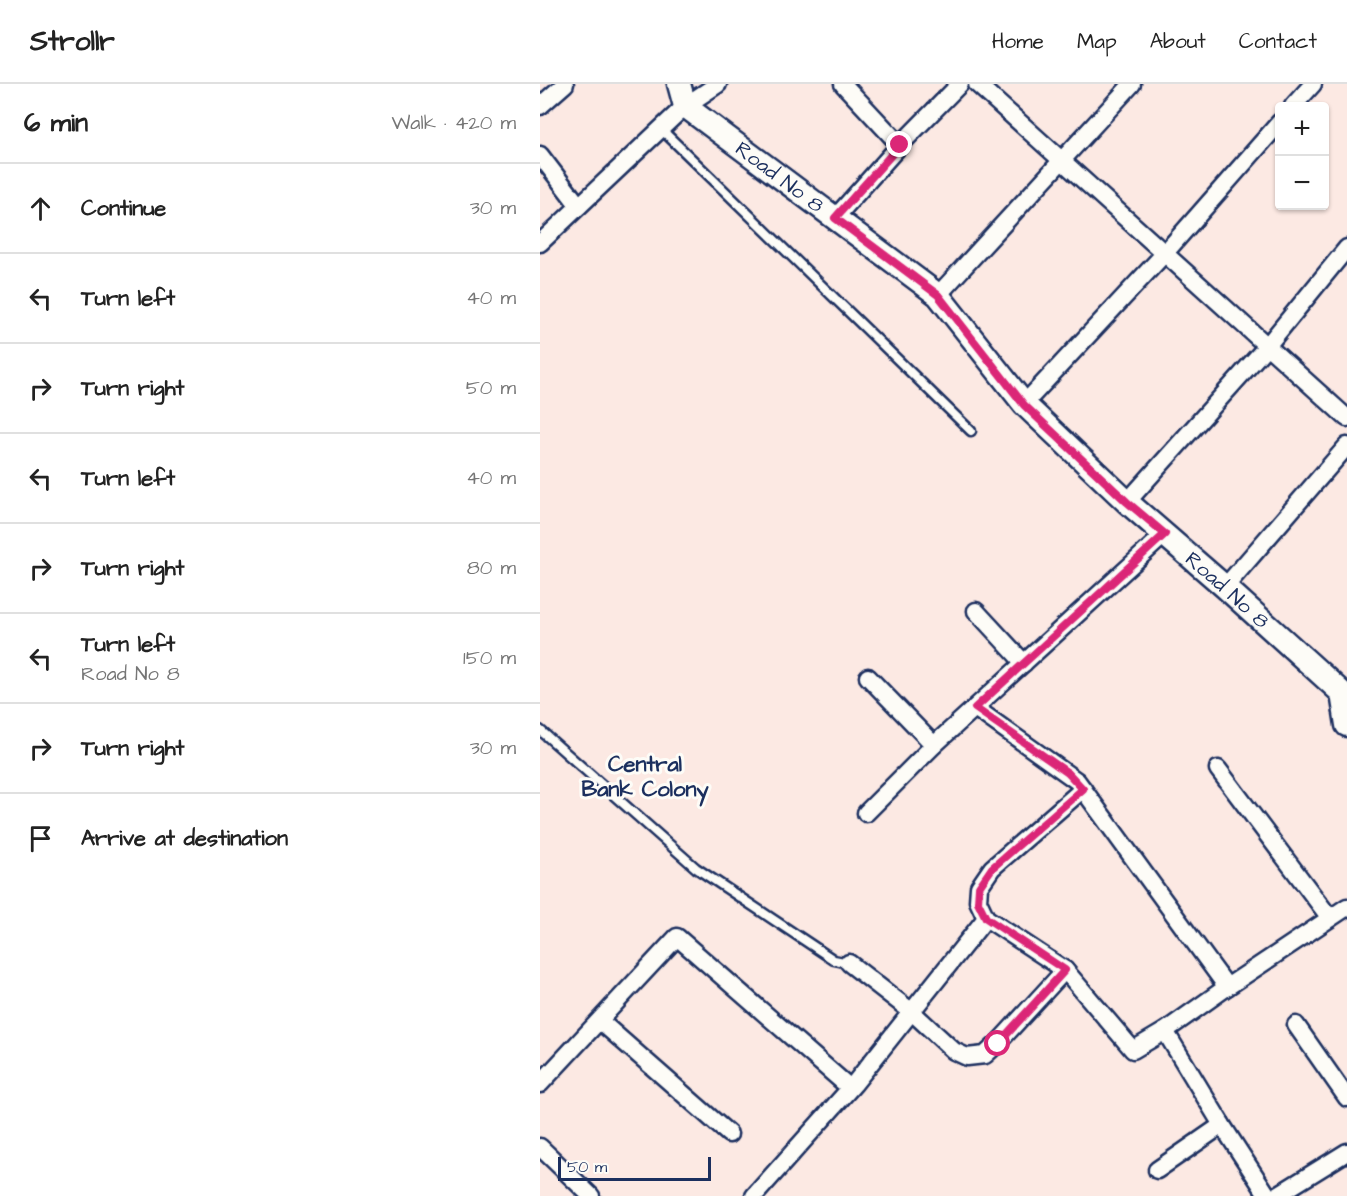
<!DOCTYPE html>
<html lang="en">
<head>
<meta charset="utf-8">
<style>
  :root { --surface:#fff; --page:#f6f6f6; --text:#222; --muted:#767676; --line:#e0e0e0 }
  body { margin:0; font-family:"Architects Daughter",sans-serif; background:var(--page); color:var(--text) }
  .controls { position:absolute; right:18px; top:18px; display:grid; overflow:hidden; border-radius:6px; box-shadow:0 2px 4px #0004 }
  .controls button { width:54px; height:54px; display:grid; place-items:center; padding:0; border:0; border-bottom:2px solid var(--line); background:var(--surface); color:var(--text); font:30px sans-serif }
  .scale { position:absolute; left:18px; bottom:15px; width:153px; box-sizing:border-box; padding-left:6px; border:3px solid #1b2f5e; border-top:0; font-size:16px; line-height:21px; white-space:nowrap; color:#1b2f5e; -webkit-text-stroke:4px #fdfcf7; paint-order:stroke }
  .stop { position:absolute; width:18px; height:18px; margin:-14px; border:4px solid #db2777; border-radius:50%; background:#fff }
  .stop.end { background:#db2777; border-color:#fff; box-shadow:0 2px 6px #0008 }
  .list { margin:0; padding:0; list-style:none }
  h2 { display:flex; justify-content:space-between; align-items:center; height:78px; margin:0; padding:0 24px; font-size:26px }
  h2 small { font-size:20px; font-weight:400; color:var(--muted) }
  .list li { display:grid; grid-template-columns:39px 1fr auto; gap:18px; align-items:center; box-sizing:border-box; height:90px; padding:0 24px; border-top:2px solid var(--line) }
  .list b { display:block; font-size:22px; white-space:nowrap }
  .list p { margin:0; font-size:20px; white-space:nowrap; color:var(--muted) }
  .list em { font-size:20px; font-style:normal; color:var(--muted) }
  .icon { flex:none; width:33px; height:33px; fill:none; stroke:currentColor; stroke-width:2; stroke-linecap:round; stroke-linejoin:round }
  .map { position:relative; flex:none; width:807px; height:1112px; overflow:hidden }
  header { display:flex; align-items:center; gap:36px; box-sizing:border-box; height:84px; padding:0 30px; background:var(--surface); border-bottom:2px solid var(--line) }
  header strong { font-size:28px }
  nav { display:flex; gap:33px; margin-inline-start:auto; font-size:21px }
  main { display:flex }
  aside { flex:1; background:var(--surface) }
  .map>svg:first-child { display:block }
</style>
</head>
<body>
<header>
<strong>Strollr</strong>
<nav><a>Home</a><a>Map</a><a>About</a><a>Contact</a></nav>
</header>
<main>
<aside>
<h2>6 min<small>Walk · 420 m</small></h2>
<ul class="list">
<li><svg class="icon" aria-label="ahead" viewBox="0 0 24 24"><path d="M12 20V5M6 11l6-6 6 6"/></svg><div><b>Continue</b></div><em>30 m</em></li>
<li><svg class="icon" aria-label="left" viewBox="0 0 24 24"><path d="M17 20v-9H6M10 6l-5 5 5 5"/></svg><div><b>Turn left</b></div><em>40 m</em></li>
<li><svg class="icon" aria-label="right" viewBox="0 0 24 24"><path d="M7 20v-9h11M14 6l5 5-5 5"/></svg><div><b>Turn right</b></div><em>50 m</em></li>
<li><svg class="icon" aria-label="left" viewBox="0 0 24 24"><path d="M17 20v-9H6M10 6l-5 5 5 5"/></svg><div><b>Turn left</b></div><em>40 m</em></li>
<li><svg class="icon" aria-label="right" viewBox="0 0 24 24"><path d="M7 20v-9h11M14 6l5 5-5 5"/></svg><div><b>Turn right</b></div><em>80 m</em></li>
<li><svg class="icon" aria-label="left" viewBox="0 0 24 24"><path d="M17 20v-9H6M10 6l-5 5 5 5"/></svg><div><b>Turn left</b><p>Road No 8</p></div><em>150 m</em></li>
<li><svg class="icon" aria-label="right" viewBox="0 0 24 24"><path d="M7 20v-9h11M14 6l5 5-5 5"/></svg><div><b>Turn right</b></div><em>30 m</em></li>
<li><svg class="icon" aria-label="arrive" viewBox="0 0 24 24"><path d="M6 21V4h12l-3 4 3 4H6"/></svg><div><b>Arrive at destination</b></div></li>
</ul>
</aside>
<div class="map">
<svg width="807" height="1112" viewBox="0 0 807 1112">
  <rect width="100%" height="100%" fill="#fce9e3"/>
  <filter id="ink" filterUnits="userSpaceOnUse"><feTurbulence type="fractalNoise" baseFrequency=".0167" numOctaves="2"/><feDisplacementMap in="SourceGraphic" scale="12" xChannelSelector="R" yChannelSelector="G"/><feConvolveMatrix kernelMatrix="1 2 1 2 8 2 1 2 1" color-interpolation-filters="sRGB"/></filter>
  <g filter="url(#ink)">
    <g fill="none" stroke-linecap="round" stroke-linejoin="round">
      <g stroke="#1b2f5e" stroke-width="13">
        <g id="lane">
          <path d="M121 45 431 347"/>
          <path d="M0 646 156 784 294 876 309 879"/>
        </g>
      </g>
      <g stroke="#1b2f5e" stroke-width="21">
        <g id="street">
          <path d="M303 0 360 61 420 0"/>
          <path d="M437 0 807 334"/>
          <path d="M0 22 25 0"/>
          <path d="M753 22 773 0"/>
          <path d="M0 71 39 122"/>
          <path d="M295 134 360 61"/>
          <path d="M0 159 145 22 178 0"/>
          <path d="M398 211 592 0"/>
          <path d="M484 320 624 170 740 38"/>
          <path d="M587 418 727 262 807 164"/>
          <path d="M685 503 807 362"/>
          <path d="M436 527 484 579"/>
          <path d="M328 593 394 661"/>
          <path d="M435 624 537 697 687 903"/>
          <path d="M678 685 790 834"/>
          <path d="M543 705 452 784 439 803 438 817 446 834 525 886 593 966 625 947 687 903 807 823"/>
          <path d="M326 729 394 661 625 450"/>
          <path d="M309 879 372 928 414 967 427 973 445 971 457 960 525 886"/>
          <path d="M60 937 189 1050"/>
          <path d="M756 941 807 1014"/>
          <path d="M625 947 682 1041 728 1112"/>
          <path d="M0 1000 137 853 310 1004"/>
          <path d="M0 1063 51 1112"/>
          <path d="M617 1086 682 1041"/>
          <path d="M214 1112 314 1000 446 834"/>
          <path d="M736 1112 807 1068"/>
        </g>
      </g>
      <g stroke="#1b2f5e" stroke-width="27">
        <g id="secondary">
          <path id="s1" d="M139 0 145 22 398 211 484 320 587 418 685 503 802 609 807 641"/>
        </g>
      </g>
      <use href="#lane" stroke="#fdfcf7" stroke-width="8"/>
      <use href="#street" stroke="#fdfcf7" stroke-width="16"/>
      <use href="#secondary" stroke="#fdfcf7" stroke-width="22"/>
    </g>
  </g>
  <g fill="none" stroke-linecap="round" stroke-linejoin="round" filter="url(#ink)">
    <path stroke="#db2777" stroke-width="8" d="M360 61 295 134 398 211 484 321 587 418 625 450 435 624 528 689 543 705 452 784 439 803 438 818 446 834 525 886 458 960"/>
  </g>
  <g text-anchor="middle" stroke-width="6" stroke-linejoin="round" paint-order="stroke">
    <g font-size="21" fill="#1b2f5e" stroke="#fdfcf7">
      <text dy="7" stroke="none"><textPath href="#s1" startOffset="141">Road No 8</textPath></text>
      <text dy="7" stroke="none"><textPath href="#s1" startOffset="753">Road No 8</textPath></text>
    </g>
    <g font-size="22" font-weight="bold" fill="#1b2f5e" stroke="#fdfcf7">
      <text x="105" y="687">Central<tspan x="105" dy="25">Bank Colony</tspan></text>
    </g>
  </g>
</svg>
<div class="controls">
<button>+</button>
<button>−</button>
</div>
<div class="scale">50 m</div>
<div class="stop" style="left:458px;top:960px"></div>
<div class="stop end" style="left:360px;top:61px"></div>
</div>
</main>
</body>
</html>
